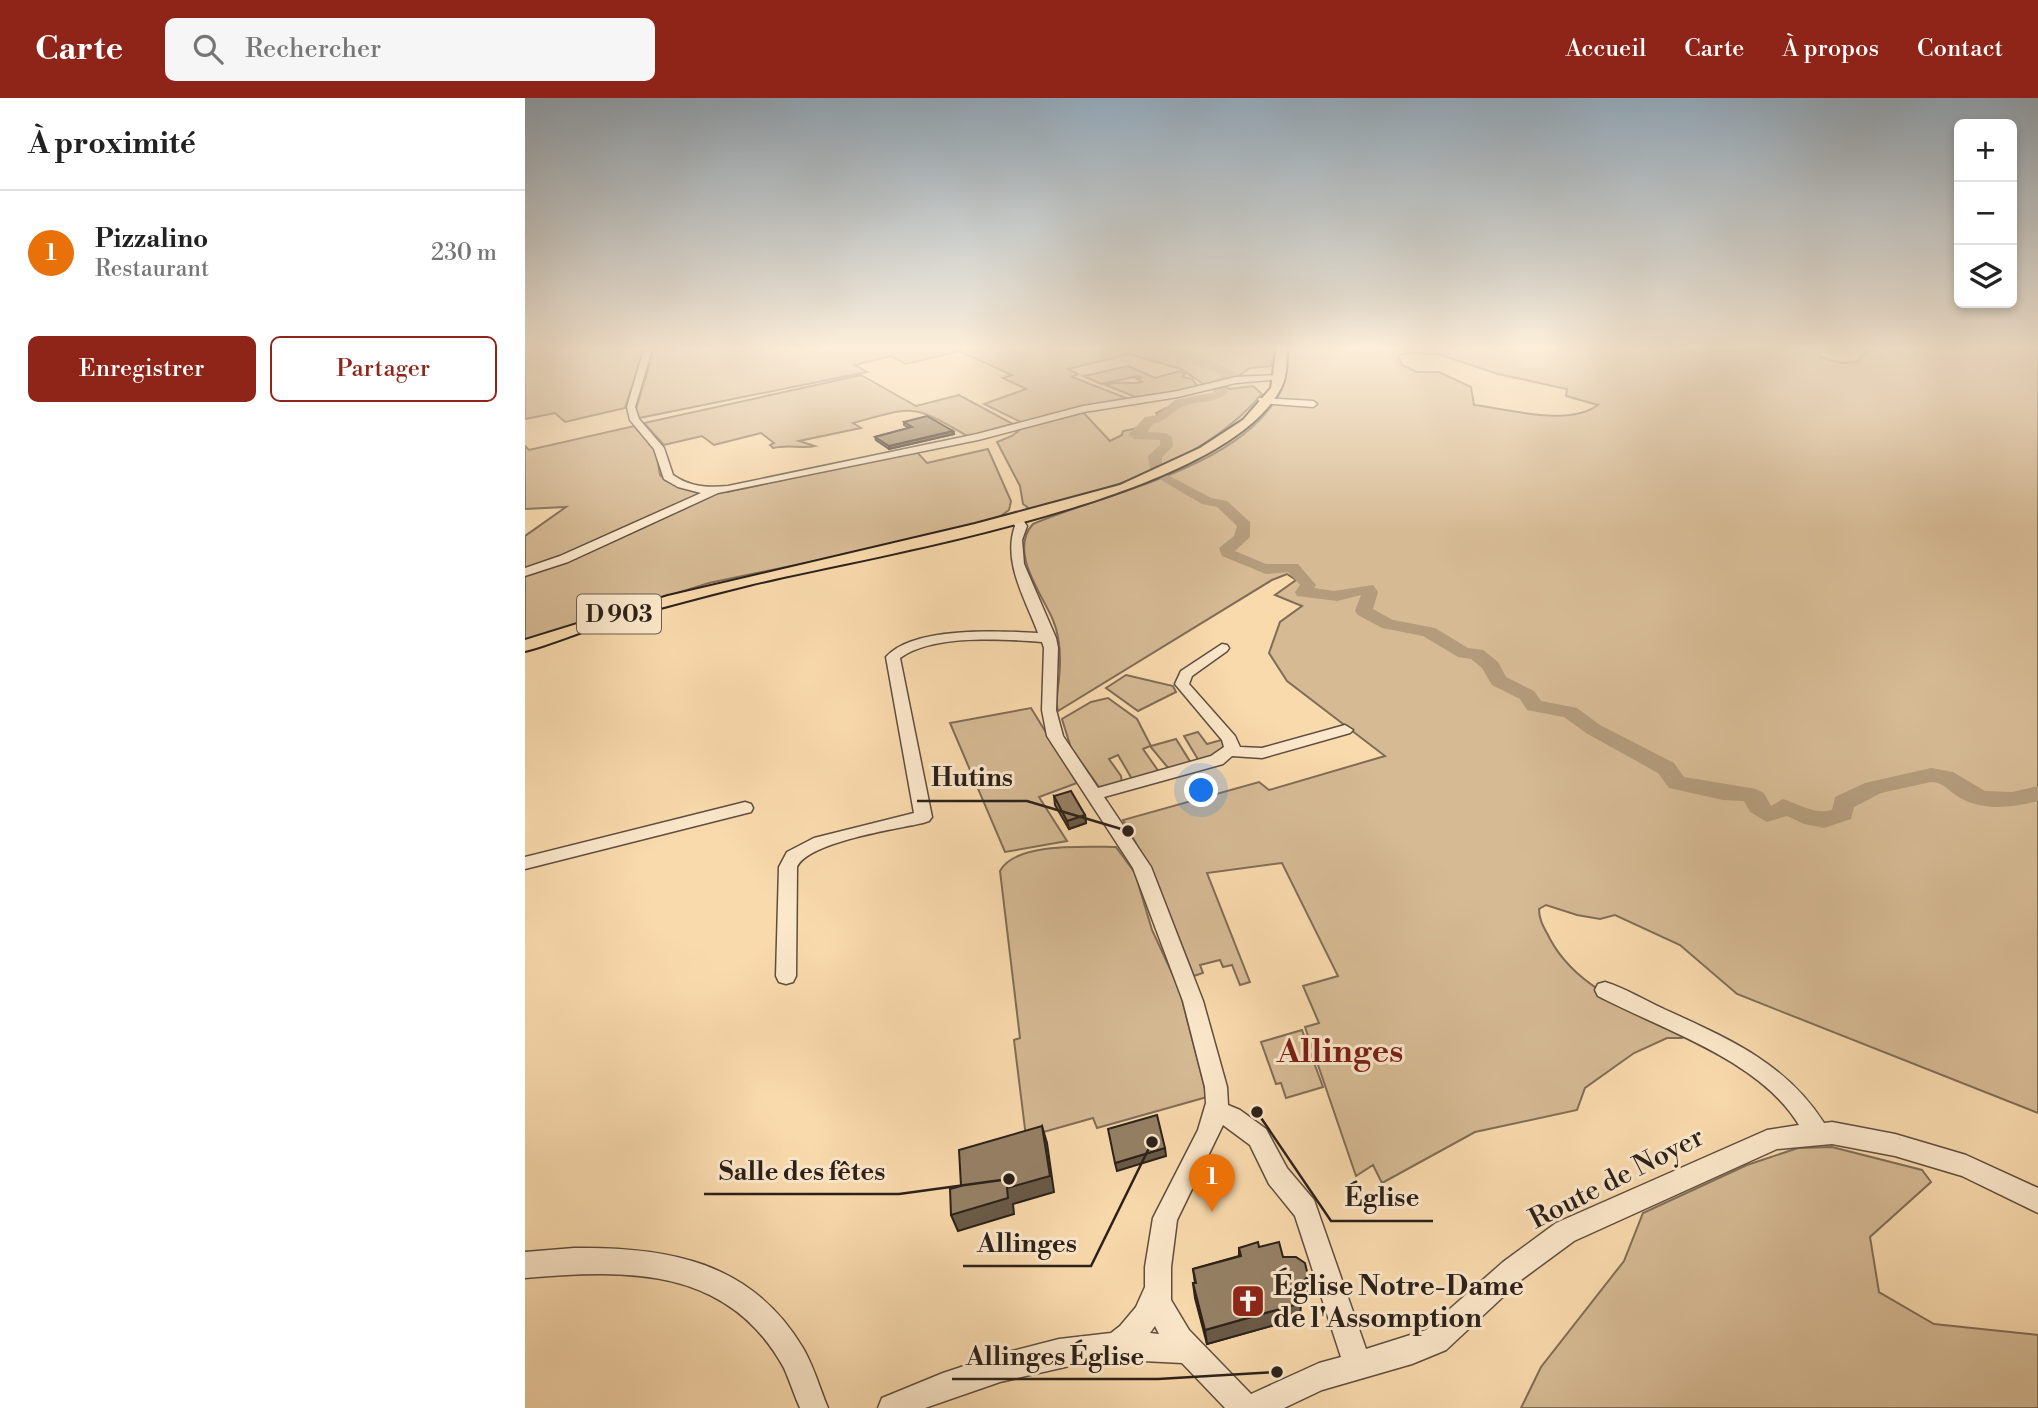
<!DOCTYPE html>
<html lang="fr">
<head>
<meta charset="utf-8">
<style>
  :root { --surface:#fff; --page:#f6f6f6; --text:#222; --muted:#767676; --line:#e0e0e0; --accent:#8f2418 }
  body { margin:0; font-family:"Libre Bodoni",serif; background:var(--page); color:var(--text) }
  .controls { position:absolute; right:21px; top:21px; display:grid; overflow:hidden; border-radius:10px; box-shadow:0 4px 10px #0003 }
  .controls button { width:63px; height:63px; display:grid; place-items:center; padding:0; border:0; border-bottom:2px solid var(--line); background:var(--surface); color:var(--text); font:35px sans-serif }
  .you { position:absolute; left:677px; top:693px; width:24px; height:24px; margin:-18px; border:5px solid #fff; border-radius:50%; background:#1a73e8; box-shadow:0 0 0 10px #1a73e833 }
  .badge { display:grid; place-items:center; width:46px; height:46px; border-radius:50%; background:var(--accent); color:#fff; font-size:23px; font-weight:700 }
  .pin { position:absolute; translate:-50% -58px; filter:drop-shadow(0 2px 4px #0008) }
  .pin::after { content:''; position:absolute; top:37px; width:24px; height:21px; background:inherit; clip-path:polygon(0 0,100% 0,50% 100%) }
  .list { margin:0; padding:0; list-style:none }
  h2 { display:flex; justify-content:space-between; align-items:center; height:91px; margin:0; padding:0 28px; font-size:30px }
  h2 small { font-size:23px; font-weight:400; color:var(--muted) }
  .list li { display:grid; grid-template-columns:46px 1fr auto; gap:21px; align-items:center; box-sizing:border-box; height:126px; padding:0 28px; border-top:2px solid var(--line) }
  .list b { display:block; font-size:26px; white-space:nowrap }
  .list p { margin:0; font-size:23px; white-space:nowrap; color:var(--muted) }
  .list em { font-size:23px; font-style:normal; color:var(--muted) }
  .actions { display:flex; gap:14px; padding:21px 28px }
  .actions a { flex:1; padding:16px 0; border:2px solid var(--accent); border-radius:10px; text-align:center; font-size:24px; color:var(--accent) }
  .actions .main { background:var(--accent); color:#fff }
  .icon { flex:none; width:38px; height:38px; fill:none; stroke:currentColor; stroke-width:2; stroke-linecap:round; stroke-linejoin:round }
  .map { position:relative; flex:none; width:1513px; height:1310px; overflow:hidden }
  header { display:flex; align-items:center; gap:42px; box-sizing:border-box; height:98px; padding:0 35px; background:var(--accent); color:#fff }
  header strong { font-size:33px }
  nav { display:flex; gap:38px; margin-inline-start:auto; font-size:24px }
  .search { width:490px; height:63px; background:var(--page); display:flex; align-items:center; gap:18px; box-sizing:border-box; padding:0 24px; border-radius:10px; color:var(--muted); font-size:26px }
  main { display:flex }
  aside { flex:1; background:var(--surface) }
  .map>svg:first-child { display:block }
</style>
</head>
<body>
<header>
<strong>Carte</strong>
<div class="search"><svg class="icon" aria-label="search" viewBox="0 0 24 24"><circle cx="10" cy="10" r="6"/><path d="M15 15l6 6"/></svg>Rechercher</div>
<nav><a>Accueil</a><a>Carte</a><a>À propos</a><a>Contact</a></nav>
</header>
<main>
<aside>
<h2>À proximité<small></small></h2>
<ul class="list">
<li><span class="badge" style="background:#e8710a">1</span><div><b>Pizzalino</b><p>Restaurant</p></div><em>230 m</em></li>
</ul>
<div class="actions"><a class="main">Enregistrer</a><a>Partager</a></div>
</aside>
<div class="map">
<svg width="1513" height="1310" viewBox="0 0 1513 1310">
  <rect width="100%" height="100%" fill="#f9daad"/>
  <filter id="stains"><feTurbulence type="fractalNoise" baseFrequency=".00286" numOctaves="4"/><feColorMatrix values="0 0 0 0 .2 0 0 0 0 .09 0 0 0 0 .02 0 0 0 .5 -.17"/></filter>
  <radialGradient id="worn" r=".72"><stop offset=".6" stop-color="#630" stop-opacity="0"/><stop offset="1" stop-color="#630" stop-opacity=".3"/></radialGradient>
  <g fill="#d6ba94" stroke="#806d57" stroke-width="2" fill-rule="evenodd">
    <path d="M0 248H751L746 268 725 270 712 279 680 287 656 271 604 256 543 271 553 276 547 279 601 300 496 324 459 306 501 291 478 280 487 277 434 253 381 266 366 258 330 267 342 274 114 320 111 311 125 265 114 267 100 310 40 324 30 315 0 321Z"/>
    <path d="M764 248H1293L1295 259 1317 265 1332 264 1346 248H1513V1015L1212 896 1155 847 1090 817 1075 821 1052 817 1021 807 1014 811C1014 823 1020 831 1025 841 1053 893 1113 912 1162 935L1157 940H1142L1109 955 1060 990 1052 1012 950 1034 857 1085 848 1067 831 1078 780 929 794 925 778 888 813 878 757 765 682 775 725 884 715 887 707 867 698 869 695 862 675 867 678 875 669 878 630 780 598 722 734 684 744 692 860 658 762 583 744 555 755 524 777 508 750 497 771 482 762 476 747 482 533 613C530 604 533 592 534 581 536 561 536 541 528 522 517 496 483 453 508 426 580 395 708 372 752 300 761 285 762 264 764 248ZM884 255 913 256 973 276 1042 291 1041 298 1073 307C1042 329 985 311 949 307L946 289 914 274H892L877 267 873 257Z"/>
    <path d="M603 268 630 280 655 273 660 276 657 279 667 281 673 289 613 300 581 287C596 282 603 287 617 284L612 281 616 280 614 278 576 286 559 278Z"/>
    <path d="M336 277 391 308 434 297 488 326 444 339C384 304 389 309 328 325L336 330 274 343 290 348C277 351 263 346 248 350L245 347 249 345 236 335 189 347 177 338 139 347 119 325Z"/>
    <path d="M694 287 705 291 728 288 737 296C679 364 588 391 506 412L498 406 495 388 472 344 487 338 502 326 557 313 585 343 597 337 598 333 618 329 616 325 634 319 631 315 653 304 687 298Z"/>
    <path d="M109 328 131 353 135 377 142 383 175 394H202L391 353 402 365 463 351 486 403 484 412 469 423 443 431 184 485 0 543V438L41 409 0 411V348L4 352Z"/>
    <path d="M601 577 648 588 651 594 613 613 581 590Z"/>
    <path d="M583 600 612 621 626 648 651 641 666 665 644 671 625 648 618 651 634 674 607 681 593 657 584 661 596 678 597 685 574 689 546 650 537 621 566 604Z"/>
    <path d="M506 610 552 685 514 699 542 743 480 754 425 625Z"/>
    <path d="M673 634 682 646 696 642 699 645 696 655 674 663 659 638Z"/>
    <path d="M591 749 610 775 627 832 654 890 682 999 572 1030 568 1020 501 1039 489 942 495 940 475 773C490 744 562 749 591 749Z"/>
    <path d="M777 932 798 989 761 1000 756 985 751 986 736 944Z"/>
    <path d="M1307 1049 1397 1072 1406 1084 1345 1139 1354 1194 1409 1226 1513 1237V1310H996L1016 1269 1099 1163 1118 1115 1222 1067 1273 1050Z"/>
  </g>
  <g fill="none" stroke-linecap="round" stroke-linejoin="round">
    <path fill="#b39b7b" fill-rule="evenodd" d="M633 248C651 248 696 264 713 277L697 285 703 294C692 306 673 302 659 308 647 313 643 323 629 325L622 334 641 335 647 339 648 348 637 359V374L686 400 702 403 725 424V439L710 453 741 466H773L791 487 789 490 809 493 848 487 853 494 848 511 868 522 910 530 943 550 958 552 973 564 981 579 1009 593 1016 603 1052 610 1075 627 1149 665 1159 679 1231 691 1239 695 1246 708 1258 701C1274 706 1290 717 1307 712L1310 699 1340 685 1406 670 1428 674 1460 693 1487 694 1513 688V703C1488 710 1459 713 1435 700 1424 694 1419 684 1406 684L1356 695 1329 709 1326 721 1299 730 1279 726 1262 718 1242 724 1225 714 1219 703 1198 702 1144 690 1133 675 1061 635 1039 619 1002 612 995 601 967 587 957 570 946 561 933 559 898 538 857 530 833 517 830 513 836 497 812 503 772 498 770 494 775 487 763 474 741 476 697 458 694 450 709 438 712 428 692 409 677 406 626 376 623 358 635 347V342L609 341 603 337 620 319 632 317 650 302 690 294 685 284 698 277 632 252Z"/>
    <g stroke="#5e4e3f" stroke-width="3">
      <g id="minor">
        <path d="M120 248H128L110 309 114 321 139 350 148 377C165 389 183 390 203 388L452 336 558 308 653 293 711 279 755 277 759 279 755 281 711 285 653 299 559 314 453 342 193 395 43 464 0 478V470L35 458 176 395 153 389 139 381 129 351 105 322 102 309Z"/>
        <path d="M734 300 788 303 792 306 788 309 737 305 733 302Z"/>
        <path d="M488 419H496L502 428 497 442 499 466 531 540 533 550 531 612 538 638 573 690 686 658 699 649 697 642 650 586 656 573 697 546 702 547 704 550 702 553 667 578 664 586 710 638 715 649 737 650 820 627 828 632 825 635 737 660 707 658 698 666 579 699 626 769 678 903 702 989 703 1007 715 1012 741 1031 762 1070 789 1102 841 1251 901 1232 978 1164 1031 1125 1242 1032 1274 1027C1235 962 1138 932 1073 898L1070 892 1073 886 1080 884C1100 890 1119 902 1139 911 1202 940 1260 964 1299 1025L1307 1024 1370 1036 1441 1057 1513 1090V1115L1437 1078 1370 1058 1307 1046 1252 1051 1049 1143 996 1182 921 1252 887 1266 797 1292 759 1310H700L657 1265 598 1262 562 1264 475 1284 400 1310H353L357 1300 418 1275 475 1256 534 1241 586 1235 595 1228 611 1209 620 1189V1169L628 1120 673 1032 681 1005 680 989 658 903 608 770 522 638 517 612 519 550 517 544C477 541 408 536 375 560L407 719 404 723 398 725C371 731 283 744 272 769L271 878 268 884 261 886 254 884 251 878 254 769 262 754 289 740 389 715 361 559C388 528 475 533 513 535 501 502 477 464 490 428L486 421ZM698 1027 725 1047 744 1086 770 1118 816 1259 794 1265 726 1296 664 1232 646 1202V1169L652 1122ZM630 1228 634 1236 625 1235Z"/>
        <path d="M220 704 226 706 228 710 226 714 0 771V759Z"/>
        <path d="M49 1150C143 1149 226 1163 278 1250 289 1269 295 1291 303 1310H275C269 1297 265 1283 259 1270 203 1168 102 1171 0 1180V1154Z"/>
      </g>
    </g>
    <g stroke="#2b201a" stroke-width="4">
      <path id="major" d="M752 248H762C761 262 763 277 756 290 698 403 346 457 224 487 176 499 128 511 81 526 54 534 27 546 0 553V542L143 498 450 426 595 387 675 350 718 322 746 290Z"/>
    </g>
    <use href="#minor" fill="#fbe7ca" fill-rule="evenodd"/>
    <use href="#major" fill="#f9daad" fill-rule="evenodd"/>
  </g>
  <g fill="#816f58" stroke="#2b201a" stroke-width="2">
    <path d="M379 324 428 333 429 336 364 351 351 342 350 339 384 330 379 327Z"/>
    <path d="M529 698 560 717 561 725 544 731 530 707Z"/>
    <path d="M734 1149 758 1159 783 1178 782 1193 775 1202V1220L682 1246 670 1200 668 1185H670L668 1171 714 1158V1150Z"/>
  </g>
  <g fill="#695a47" stroke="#2b201a" stroke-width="2">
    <path d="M428 333 429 336 364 351V348Z"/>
    <path d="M560 717 561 725 544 731 542 723Z"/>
    <path d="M517 1028 522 1045 529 1094 488 1106 489 1116 433 1133 426 1117 482 1090Z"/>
    <path d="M640 1050 641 1058 592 1073 590 1065Z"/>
    <path d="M783 1178 782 1193 772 1206V1191Z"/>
    <path d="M776 1205 775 1220 682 1246 680 1232Z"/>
  </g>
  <g fill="#968166" stroke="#2b201a" stroke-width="2">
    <path d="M402 318 428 333 364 348 350 339 387 329 379 324Z"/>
    <path d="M546 693 560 717 542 723 529 698Z"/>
    <path d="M632 1017 640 1050 590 1065 583 1031Z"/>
    <path d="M517 1028 525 1078 482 1090 483 1100 426 1117 425 1091 436 1088 434 1052Z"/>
    <path d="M733 1144 734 1149 754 1144 758 1159H771L780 1165 783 1178 772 1191 776 1205 680 1232 668 1185H671L668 1171 716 1158 714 1150Z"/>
  </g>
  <linearGradient id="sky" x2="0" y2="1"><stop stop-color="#93aabc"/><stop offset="0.58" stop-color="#fceeda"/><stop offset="1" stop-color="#fceeda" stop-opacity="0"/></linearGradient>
  <rect width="1513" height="431" fill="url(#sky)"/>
  <defs>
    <g id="church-square" transform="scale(1.75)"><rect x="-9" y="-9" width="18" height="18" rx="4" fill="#8f2418" stroke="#fbe7ca"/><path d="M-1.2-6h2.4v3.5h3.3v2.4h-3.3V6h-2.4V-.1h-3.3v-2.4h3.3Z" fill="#fff"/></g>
  </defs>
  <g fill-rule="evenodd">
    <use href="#church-square" x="723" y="1203"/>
  </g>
  <g text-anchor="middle" stroke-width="6" stroke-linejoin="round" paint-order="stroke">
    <rect fill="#fbe7ca" stroke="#695c4f" stroke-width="2" x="52" y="496.5" width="84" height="39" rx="5"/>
    <g font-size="23" font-weight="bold" fill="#2b201a">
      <text x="94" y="524">D 903</text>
    </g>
    <g font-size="28" fill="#2b201a" stroke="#fbe7ca">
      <text transform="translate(1091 1079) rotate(-27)" y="10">Route de Noyer</text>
    </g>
    <g font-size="28" font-weight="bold" fill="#2b201a" stroke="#fbe7ca" text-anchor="start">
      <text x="748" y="1197">Église Notre-Dame<tspan x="748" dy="32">de l'Assomption</tspan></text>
    </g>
    <g font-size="33" font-weight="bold" fill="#7a1f14" stroke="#fbe7ca">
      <text x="815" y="964">Allinges</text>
    </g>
  </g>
  <path fill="none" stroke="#2b201a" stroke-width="2.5" d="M603 733L502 703H392M484 1081L374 1096H179M732 1014L806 1123H908M627 1044L566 1168H438M752 1274L633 1281H427"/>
  <g fill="#2b201a" stroke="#fbe7ca" stroke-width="2.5">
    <circle cx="603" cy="733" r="7"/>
    <circle cx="484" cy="1081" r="7"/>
    <circle cx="732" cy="1014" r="7"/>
    <circle cx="627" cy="1044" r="7"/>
    <circle cx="752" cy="1274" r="7"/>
  </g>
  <g font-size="26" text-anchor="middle" font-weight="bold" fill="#2b201a" stroke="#fbe7ca" stroke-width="6" stroke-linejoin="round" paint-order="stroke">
    <text x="447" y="688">Hutins</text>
    <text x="277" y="1082">Salle des fêtes</text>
    <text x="857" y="1108">Église</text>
    <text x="502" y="1154">Allinges</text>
    <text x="530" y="1267">Allinges Église</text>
  </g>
  <rect width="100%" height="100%" filter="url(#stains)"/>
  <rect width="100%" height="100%" fill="url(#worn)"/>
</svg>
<div class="controls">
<button>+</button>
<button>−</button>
<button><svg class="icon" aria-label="layers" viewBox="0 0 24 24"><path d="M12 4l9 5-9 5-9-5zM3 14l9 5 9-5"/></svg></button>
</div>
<div class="you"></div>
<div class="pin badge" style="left:687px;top:1114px;background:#e8710a">1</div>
</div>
</main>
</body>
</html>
